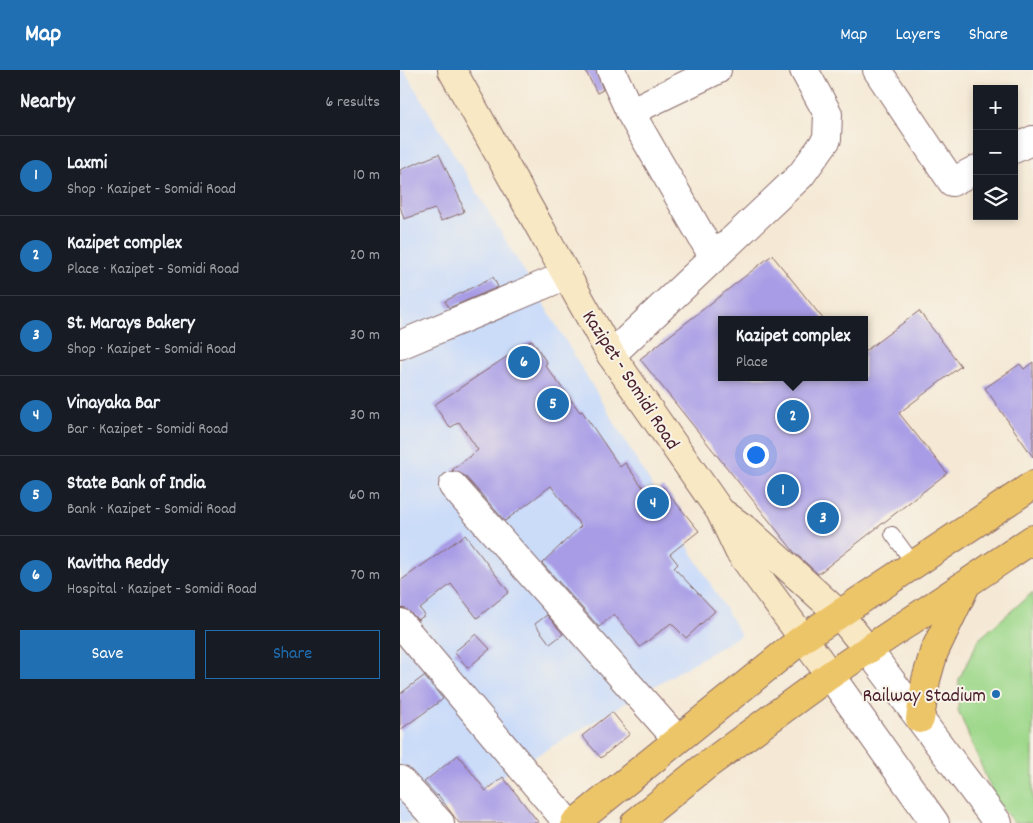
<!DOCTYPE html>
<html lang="en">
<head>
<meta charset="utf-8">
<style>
  :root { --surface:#171b24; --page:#242831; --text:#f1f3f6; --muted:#9ea1a6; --line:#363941; --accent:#1f6fb2 }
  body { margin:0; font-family:Dekko,sans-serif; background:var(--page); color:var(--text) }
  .controls { position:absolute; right:15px; top:15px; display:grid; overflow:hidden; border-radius:0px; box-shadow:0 2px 8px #0003 }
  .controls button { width:45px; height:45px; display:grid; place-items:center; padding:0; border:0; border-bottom:1px solid var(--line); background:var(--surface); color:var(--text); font:25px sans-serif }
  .you { position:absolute; left:355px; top:384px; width:18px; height:18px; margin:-12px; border:4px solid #fff; border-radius:50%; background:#1a73e8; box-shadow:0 0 0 8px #1a73e833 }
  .badge { display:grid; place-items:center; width:32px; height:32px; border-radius:50%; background:var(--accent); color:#fff; font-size:16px; font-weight:700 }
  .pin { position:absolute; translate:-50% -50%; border:2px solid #fff; box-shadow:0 1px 5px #0006 }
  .popup { position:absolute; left:318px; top:246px; width:150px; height:65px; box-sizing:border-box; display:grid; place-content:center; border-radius:0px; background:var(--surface); filter:drop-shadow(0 1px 4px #0005); font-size:16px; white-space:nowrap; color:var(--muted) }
  .popup b { font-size:19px; color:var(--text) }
  .popup::after { content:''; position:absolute; left:50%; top:100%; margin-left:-10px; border:10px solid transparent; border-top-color:var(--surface) }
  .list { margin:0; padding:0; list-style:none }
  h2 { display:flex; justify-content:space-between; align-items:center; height:65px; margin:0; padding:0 20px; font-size:21px }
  h2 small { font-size:16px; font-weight:400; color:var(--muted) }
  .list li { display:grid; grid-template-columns:32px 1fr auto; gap:15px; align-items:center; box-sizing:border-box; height:80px; padding:0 20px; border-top:1px solid var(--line) }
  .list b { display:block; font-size:19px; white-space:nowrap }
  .list p { margin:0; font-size:16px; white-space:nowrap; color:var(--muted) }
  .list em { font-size:16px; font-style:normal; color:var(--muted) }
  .actions { display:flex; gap:10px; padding:15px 20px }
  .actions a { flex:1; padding:11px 0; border:1px solid var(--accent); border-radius:0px; text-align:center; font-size:18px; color:var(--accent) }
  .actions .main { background:var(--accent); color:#fff }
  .icon { flex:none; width:28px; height:28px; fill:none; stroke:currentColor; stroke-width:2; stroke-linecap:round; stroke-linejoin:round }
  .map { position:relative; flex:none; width:633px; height:753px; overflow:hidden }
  header { display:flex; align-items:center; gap:30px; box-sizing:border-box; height:70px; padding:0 25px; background:var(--accent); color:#fff }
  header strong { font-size:24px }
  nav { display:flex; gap:28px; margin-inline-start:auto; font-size:18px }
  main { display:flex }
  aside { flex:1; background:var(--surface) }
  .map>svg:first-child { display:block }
</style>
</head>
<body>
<header>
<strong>Map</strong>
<nav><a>Map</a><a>Layers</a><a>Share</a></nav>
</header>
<main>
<aside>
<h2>Nearby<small>6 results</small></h2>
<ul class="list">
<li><span class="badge">1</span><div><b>Laxmi</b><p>Shop · Kazipet - Somidi Road</p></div><em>10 m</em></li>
<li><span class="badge">2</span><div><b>Kazipet complex</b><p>Place · Kazipet - Somidi Road</p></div><em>20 m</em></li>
<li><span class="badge">3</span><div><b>St. Marays Bakery</b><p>Shop · Kazipet - Somidi Road</p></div><em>30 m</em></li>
<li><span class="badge">4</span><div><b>Vinayaka Bar</b><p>Bar · Kazipet - Somidi Road</p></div><em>30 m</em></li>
<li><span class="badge">5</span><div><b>State Bank of India</b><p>Bank · Kazipet - Somidi Road</p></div><em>60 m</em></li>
<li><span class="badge">6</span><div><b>Kavitha Reddy</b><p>Hospital · Kazipet - Somidi Road</p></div><em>70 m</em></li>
</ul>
<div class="actions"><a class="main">Save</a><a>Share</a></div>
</aside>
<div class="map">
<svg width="633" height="753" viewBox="0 0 633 753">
  <rect width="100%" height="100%" fill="#f7f3e8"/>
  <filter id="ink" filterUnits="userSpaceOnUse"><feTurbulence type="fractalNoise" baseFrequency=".02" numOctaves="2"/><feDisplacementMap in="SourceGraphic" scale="10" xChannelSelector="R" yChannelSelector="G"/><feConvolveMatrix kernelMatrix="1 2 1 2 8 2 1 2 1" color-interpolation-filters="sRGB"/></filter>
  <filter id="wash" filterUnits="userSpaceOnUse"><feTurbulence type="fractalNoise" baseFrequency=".0096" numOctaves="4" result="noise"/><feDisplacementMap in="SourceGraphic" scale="20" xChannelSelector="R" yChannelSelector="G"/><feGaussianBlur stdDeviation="1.12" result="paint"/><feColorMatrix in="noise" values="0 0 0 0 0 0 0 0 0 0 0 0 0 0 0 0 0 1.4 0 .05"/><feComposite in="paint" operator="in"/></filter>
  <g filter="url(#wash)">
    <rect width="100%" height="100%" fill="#f5e9d5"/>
    <path fill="#cbdcf9" d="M0 0H4L341 565 22 753H0Z"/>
    <path fill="#9ed88b" stroke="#747c5b" d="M633 522V753H614L596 731 558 640 559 609 579 569Z"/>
    <g id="blocks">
      <g fill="#a89ce6">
        <path d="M185 0H196L203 20 197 23Z"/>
        <path d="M39 84 60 129 64 142 41 151 35 139 4 149 0 136V100Z"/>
        <path d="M372 185 424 250H322V307H464V282L519 241 561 296 499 343 547 403 418 504 395 483 240 289Z"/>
        <path d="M93 207 98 217 49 238 45 231Z"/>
        <path d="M132 270 147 293 145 295 180 342 182 341 220 397 225 393 250 427 263 417 299 461 270 484 278 494 274 498 315 541 286 568 271 553 240 577 214 544 199 557 142 493 181 456 151 416 105 451 65 406 52 400 78 380 59 352 50 358 34 335Z"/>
        <path d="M633 292V387L585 318 620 294 624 299Z"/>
        <path d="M65 465 109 522 77 548 51 514 20 539 25 545 18 550 6 539 0 538V511Z"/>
        <path d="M147 545 163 564 150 574 135 554Z"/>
        <path d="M76 564 90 579 68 598 54 582Z"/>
        <path d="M24 606 43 629 0 660V624Z"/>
        <path d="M212 642 230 664 201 688 182 666Z"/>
        <path d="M58 685 86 721 103 707 139 753H59L38 725 37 726 24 712Z"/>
      </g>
    </g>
  </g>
  <g filter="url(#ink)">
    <use href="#blocks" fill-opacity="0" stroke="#866666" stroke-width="1"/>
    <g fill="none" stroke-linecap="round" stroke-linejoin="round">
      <g stroke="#866666" stroke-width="16">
        <path id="lane" d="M492 464 514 494"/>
      </g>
      <g stroke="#866666" stroke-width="30">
        <g id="street">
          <path d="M211 0 230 42 314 188"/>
          <path d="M477 0 552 112 577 99"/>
          <path d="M230 42 317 0"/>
          <path d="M614 79 633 70"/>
          <path d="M0 275 167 205"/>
          <path d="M211 285 401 105 427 69 428 44 404 0"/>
          <path d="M53 416 277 669"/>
          <path d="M0 553 168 753"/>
          <path d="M468 580 598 753"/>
          <path d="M430 605 535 753"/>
          <path d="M0 710 40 753"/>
        </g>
      </g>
      <g stroke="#866666" stroke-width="30">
        <g id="secondary">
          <path d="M52 0 211 285 320 441 339 481 430 605"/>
          <path d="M324 444 349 462 438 543 468 580"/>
        </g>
      </g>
      <g stroke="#866666" stroke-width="30">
        <g id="primary">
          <path d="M175 753 402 569 633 415"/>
          <path d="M235 753 303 698 430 605 633 469"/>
        </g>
      </g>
      <g stroke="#866666" stroke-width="30">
        <path id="highway" d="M520 649 526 610 534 582 566 515"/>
      </g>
      <use href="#lane" stroke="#fff" stroke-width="14"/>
      <use href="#street" stroke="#fff" stroke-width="28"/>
      <use href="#secondary" stroke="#f8e8c3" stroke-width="28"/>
      <use href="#primary" stroke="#edc569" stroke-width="28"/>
      <use href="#highway" stroke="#edc569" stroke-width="28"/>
    </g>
  </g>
  <circle fill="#1f6fb2" stroke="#f7f3e8" stroke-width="2" cx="596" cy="624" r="5"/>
  <g text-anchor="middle" stroke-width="4" stroke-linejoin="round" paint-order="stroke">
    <g font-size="20" fill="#4a1f2b" stroke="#f7f3e8">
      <text transform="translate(232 309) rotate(57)" y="7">Kazipet - Somidi Road</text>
    </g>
    <g font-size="20" fill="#4a1f2b" stroke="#f7f3e8" text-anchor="end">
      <text x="586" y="631">Railway Stadium</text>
    </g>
  </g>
</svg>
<div class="controls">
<button>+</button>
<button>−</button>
<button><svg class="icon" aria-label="layers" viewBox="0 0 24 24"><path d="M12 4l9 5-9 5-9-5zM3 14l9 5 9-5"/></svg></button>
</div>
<div class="you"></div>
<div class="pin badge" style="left:383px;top:420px">1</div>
<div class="pin badge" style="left:393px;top:346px">2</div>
<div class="popup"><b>Kazipet complex</b>Place</div>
<div class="pin badge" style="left:423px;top:448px">3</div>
<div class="pin badge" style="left:253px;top:433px">4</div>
<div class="pin badge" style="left:153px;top:334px">5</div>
<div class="pin badge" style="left:124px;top:292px">6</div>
</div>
</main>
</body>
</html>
